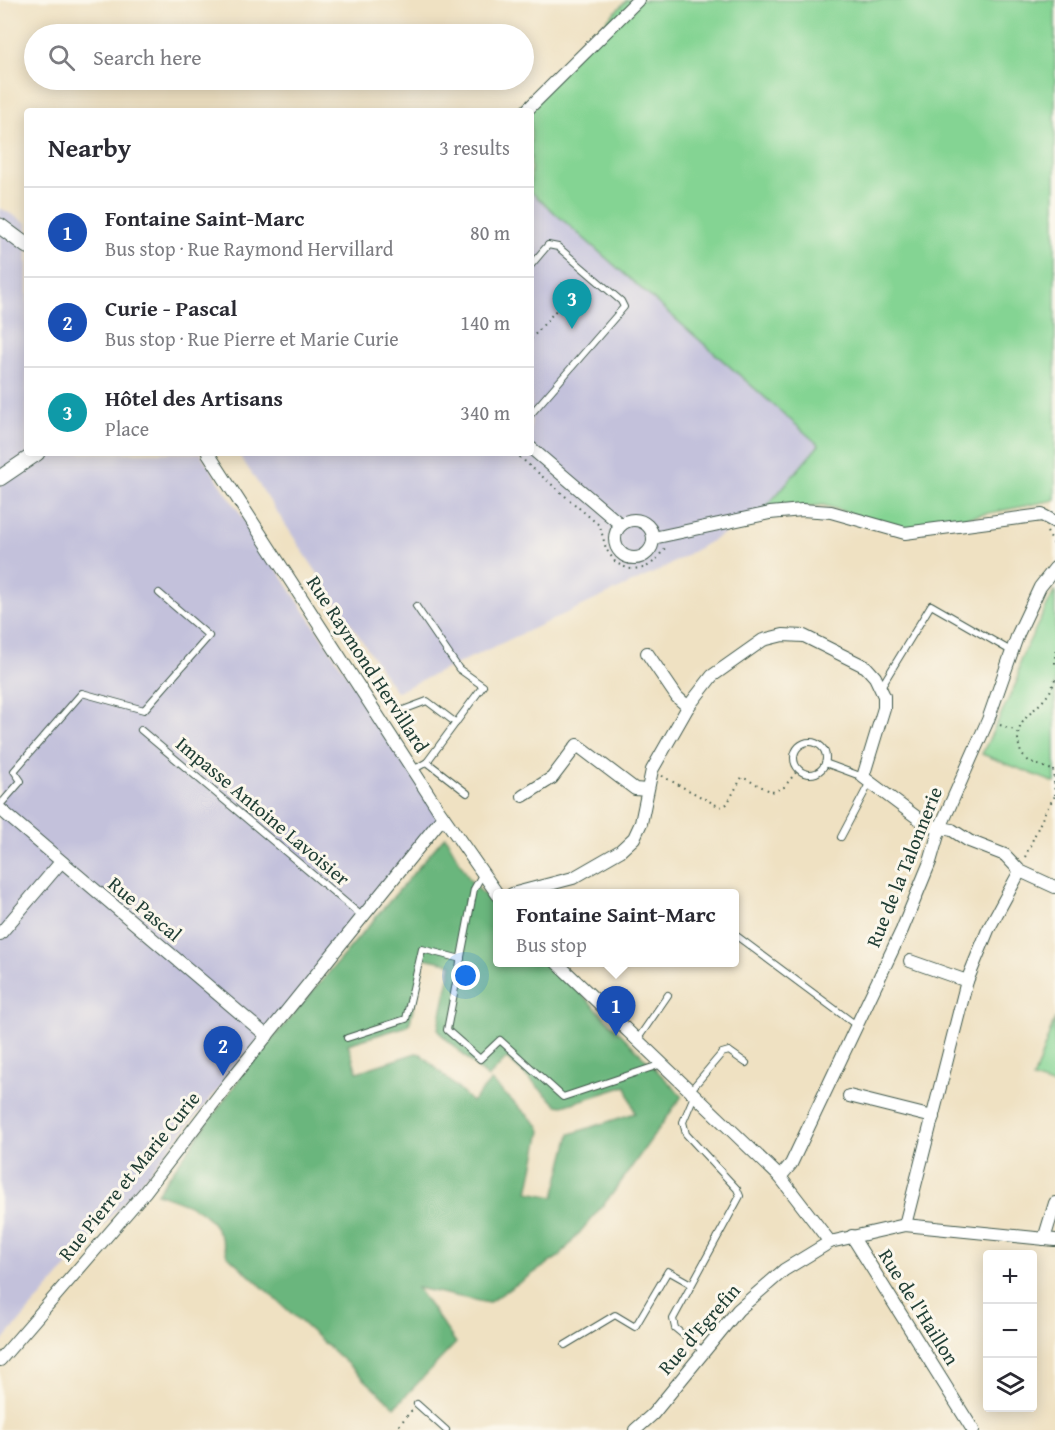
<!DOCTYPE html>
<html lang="en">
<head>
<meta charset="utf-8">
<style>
  :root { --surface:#fff; --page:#f2f2f3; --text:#2b2b33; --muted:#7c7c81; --line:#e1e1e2; --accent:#1f6fb2 }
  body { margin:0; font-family:"Gentium Book Plus",serif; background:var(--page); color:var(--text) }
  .controls { position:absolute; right:18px; bottom:18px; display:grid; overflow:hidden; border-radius:6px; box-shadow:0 3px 15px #0003 }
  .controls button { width:54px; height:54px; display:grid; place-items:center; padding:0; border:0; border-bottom:2px solid var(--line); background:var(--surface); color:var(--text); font:30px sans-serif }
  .you { position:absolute; left:466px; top:976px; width:21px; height:21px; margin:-15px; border:4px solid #fff; border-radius:50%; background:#1a73e8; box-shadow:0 0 0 9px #1a73e833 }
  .badge { display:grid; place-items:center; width:39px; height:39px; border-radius:50%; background:var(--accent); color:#fff; font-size:20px; font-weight:700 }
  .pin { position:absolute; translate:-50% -50px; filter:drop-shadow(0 2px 3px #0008) }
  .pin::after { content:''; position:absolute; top:32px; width:21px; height:18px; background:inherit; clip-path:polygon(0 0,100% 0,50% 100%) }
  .popup { position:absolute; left:493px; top:889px; width:246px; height:78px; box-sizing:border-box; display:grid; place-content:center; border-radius:6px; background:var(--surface); filter:drop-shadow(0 2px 4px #0005); font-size:20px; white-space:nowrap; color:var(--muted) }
  .popup b { font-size:22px; color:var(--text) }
  .popup::after { content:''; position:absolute; left:50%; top:100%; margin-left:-12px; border:12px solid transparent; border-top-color:var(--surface) }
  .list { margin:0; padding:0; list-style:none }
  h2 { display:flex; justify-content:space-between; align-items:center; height:78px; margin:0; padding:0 24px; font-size:26px }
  h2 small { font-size:20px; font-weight:400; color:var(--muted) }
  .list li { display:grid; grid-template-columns:39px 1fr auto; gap:18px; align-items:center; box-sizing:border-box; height:90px; padding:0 24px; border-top:2px solid var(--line) }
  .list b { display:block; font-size:22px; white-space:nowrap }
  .list p { margin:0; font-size:20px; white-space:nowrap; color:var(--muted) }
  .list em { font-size:20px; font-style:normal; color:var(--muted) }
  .icon { flex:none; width:33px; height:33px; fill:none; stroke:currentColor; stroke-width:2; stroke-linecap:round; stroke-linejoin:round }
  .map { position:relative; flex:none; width:1055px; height:1430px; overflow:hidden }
  .search { position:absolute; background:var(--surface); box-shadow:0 3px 15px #0003; left:24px; top:24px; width:510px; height:66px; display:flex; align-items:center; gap:15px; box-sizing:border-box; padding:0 21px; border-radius:33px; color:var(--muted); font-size:22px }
  .panel { position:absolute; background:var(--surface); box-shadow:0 3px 15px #0003; left:24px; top:108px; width:510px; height:348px; border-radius:6px }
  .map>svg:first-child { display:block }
</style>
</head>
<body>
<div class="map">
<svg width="1055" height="1430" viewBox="0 0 1055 1430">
  <rect width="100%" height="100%" fill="#fbf7ec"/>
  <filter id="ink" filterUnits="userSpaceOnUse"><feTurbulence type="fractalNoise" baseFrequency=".0167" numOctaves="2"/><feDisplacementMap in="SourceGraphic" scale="12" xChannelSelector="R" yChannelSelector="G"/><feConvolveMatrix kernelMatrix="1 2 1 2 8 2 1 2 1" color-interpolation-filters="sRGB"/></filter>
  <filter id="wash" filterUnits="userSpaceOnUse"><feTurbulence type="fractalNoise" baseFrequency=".008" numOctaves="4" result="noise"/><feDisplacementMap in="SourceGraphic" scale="24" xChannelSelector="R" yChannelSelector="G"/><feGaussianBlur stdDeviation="1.35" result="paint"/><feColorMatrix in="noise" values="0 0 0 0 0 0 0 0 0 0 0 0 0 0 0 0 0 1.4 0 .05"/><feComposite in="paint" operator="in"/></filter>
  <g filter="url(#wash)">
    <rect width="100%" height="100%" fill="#efe1c2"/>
    <g fill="#c3c1db">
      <path d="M531 192 819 445 762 512 662 569 396 692 238 453H531Z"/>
      <path d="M0 208 27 223V453H200L443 820 140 1183 0 1344Z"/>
    </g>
    <g fill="#84d493" stroke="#528864" stroke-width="1.5">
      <path d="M627 0H1055V500L903 530 823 505 762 512 819 445 531 192V111H516Z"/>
      <path d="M1055 590V783L982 754 1017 681 1020 660Z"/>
      <path d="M1055 1018V1086L1033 1079Z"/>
    </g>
    <path fill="#6bb67d" stroke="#457a58" stroke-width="1.5" fill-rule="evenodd" d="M445 836 470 880 497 908 498 962 551 963 682 1096 613 1193 560 1256 488 1303 417 1288 456 1343 395 1407 227 1255C215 1211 196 1207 157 1193L245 1071ZM424 958 452 964 438 1028 440 1033 488 1078 507 1058 557 1105 563 1106 626 1086 635 1113 570 1134 554 1197 528 1192 541 1131 539 1126 491 1081 472 1102 421 1054 416 1053 357 1072 348 1044 407 1026 410 1022Z"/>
  </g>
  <g filter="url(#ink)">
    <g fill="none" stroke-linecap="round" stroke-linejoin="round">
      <g stroke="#3e5649" stroke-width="8">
        <g id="service">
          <path d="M531 265 548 245 558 247 621 301 624 307 531 414"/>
          <path d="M881 687 931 605 1011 651"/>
          <path d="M403 710 427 701 456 723"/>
          <path d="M141 730 363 917"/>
          <circle cx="810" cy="758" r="16"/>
          <path d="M427 762 467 793"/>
          <path d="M825 763 863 777"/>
          <path d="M413 770 427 762 483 686 459 669 416 606"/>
          <path d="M0 805 21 781 14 771 82 693 144 710 209 636 159 593"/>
          <path d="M841 837 870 782"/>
          <path d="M482 875 474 889 447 1030 480 1059 500 1040 563 1097 662 1064"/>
          <path d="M734 934 856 1025"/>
          <path d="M347 1038 406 1019 422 949 461 959"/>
          <path d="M637 1040 668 995"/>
          <path d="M690 1091 722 1053 729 1051 746 1063"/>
          <path d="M694 1096 683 1122 686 1134 737 1189 740 1196 673 1319 675 1328 704 1352"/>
          <path d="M565 1345 615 1315 635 1327 668 1271 691 1284"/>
          <path d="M417 1404 446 1430"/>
        </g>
      </g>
      <g stroke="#3e5649" stroke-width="14">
        <g id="minor">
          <path d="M526 111 638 0"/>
          <path d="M531 448 621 525"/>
          <path d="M208 453 438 809 498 895"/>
          <circle cx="634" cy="539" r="19"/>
          <path d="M653 538 770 513 802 510 831 512 905 533 1042 515 1055 522"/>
          <path d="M647 653 677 697 688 707"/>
          <path d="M523 796 552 778 577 745 635 789 647 790"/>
          <path d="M0 809 267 1036"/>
          <path d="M1020 871 1055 887"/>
          <path d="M512 894 573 878 620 851 634 838 641 823 652 770 688 707 712 676 763 640 783 635 804 636 866 667 875 677 884 696V708L863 777 927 825 952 830 969 841 1005 855 1020 871 988 930 967 981 905 1225"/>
          <path d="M0 934 61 862"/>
          <path d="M910 961 967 981"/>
          <path d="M556 962 780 1177 830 1242"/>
          <path d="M849 1096 933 1117"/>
          <path d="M780 1177 791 1164 902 930 930 862 940 828 988 720 1018 634 1040 587 1055 568"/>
          <path d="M852 1236 973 1430"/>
          <path d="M1044 1239 1055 1203"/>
          <path d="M0 1360 145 1192 231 1080 443 817"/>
          <path d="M635 1430 653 1414 738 1310 784 1270 830 1242 905 1225 1055 1240"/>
        </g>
      </g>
      <g stroke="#3e5649" stroke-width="17">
        <g id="tertiary">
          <path d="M0 226 27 246"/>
          <path d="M0 478 37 453"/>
        </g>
      </g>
      <g stroke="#3e5649" stroke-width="2" stroke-dasharray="1.5 4.5" stroke-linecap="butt">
        <path d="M531 339 578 285"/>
        <path d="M515 453 600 526 606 549 616 563 629 569 645 568 655 561 665 548"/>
        <path d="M1047 532 1055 546"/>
        <path d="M1055 650V668"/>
        <path d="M1055 679C1047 713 1005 714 1022 755L1030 762 1055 771"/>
        <path d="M1000 725 1017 731"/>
        <path d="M1053 770 1055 795"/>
        <path d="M662 776 720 807 727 804 742 777 772 792 784 787 798 770"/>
        <path d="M1025 857 1046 810 1055 796"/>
        <path d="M395 1430 412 1410"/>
      </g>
      <use href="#service" stroke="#fff" stroke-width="6"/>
      <use href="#minor" stroke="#fff" stroke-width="12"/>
      <use href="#tertiary" stroke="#fff" stroke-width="15"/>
    </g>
  </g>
  <g text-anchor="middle" stroke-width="6" stroke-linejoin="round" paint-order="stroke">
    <g font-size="20" fill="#1f3d34" stroke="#fbf7ec">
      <text transform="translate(368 664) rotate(57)" y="7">Rue Raymond Hervillard</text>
      <text transform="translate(263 811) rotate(40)" y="7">Impasse Antoine Lavoisier</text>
      <text transform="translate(904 867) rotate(-68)" y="7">Rue de la Talonnerie</text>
      <text transform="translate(145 909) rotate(40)" y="7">Rue Pascal</text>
      <text transform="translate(129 1176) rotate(-51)" y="7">Rue Pierre et Marie Curie</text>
      <text transform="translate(919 1307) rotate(58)" y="7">Rue de l'Haillon</text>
      <text transform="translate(699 1329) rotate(-49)" y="7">Rue d'Egrefin</text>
    </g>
  </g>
</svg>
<div class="controls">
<button>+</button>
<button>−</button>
<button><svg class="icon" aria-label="layers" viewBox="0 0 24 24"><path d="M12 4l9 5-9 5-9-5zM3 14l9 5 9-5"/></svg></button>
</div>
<div class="you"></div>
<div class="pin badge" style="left:616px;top:1036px;background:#1a4fb4">1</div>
<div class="popup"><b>Fontaine Saint-Marc</b>Bus stop</div>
<div class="pin badge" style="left:223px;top:1076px;background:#1a4fb4">2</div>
<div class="pin badge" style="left:572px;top:329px;background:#0f9aa8">3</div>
<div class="search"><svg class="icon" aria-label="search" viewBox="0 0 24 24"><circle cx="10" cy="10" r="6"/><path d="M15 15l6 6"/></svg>Search here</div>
<section class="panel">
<h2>Nearby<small>3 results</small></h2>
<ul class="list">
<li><span class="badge" style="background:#1a4fb4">1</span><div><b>Fontaine Saint-Marc</b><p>Bus stop · Rue Raymond Hervillard</p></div><em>80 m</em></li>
<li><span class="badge" style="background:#1a4fb4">2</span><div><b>Curie - Pascal</b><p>Bus stop · Rue Pierre et Marie Curie</p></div><em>140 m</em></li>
<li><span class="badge" style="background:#0f9aa8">3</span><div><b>Hôtel des Artisans</b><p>Place</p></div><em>340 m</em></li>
</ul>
</section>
</div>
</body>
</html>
